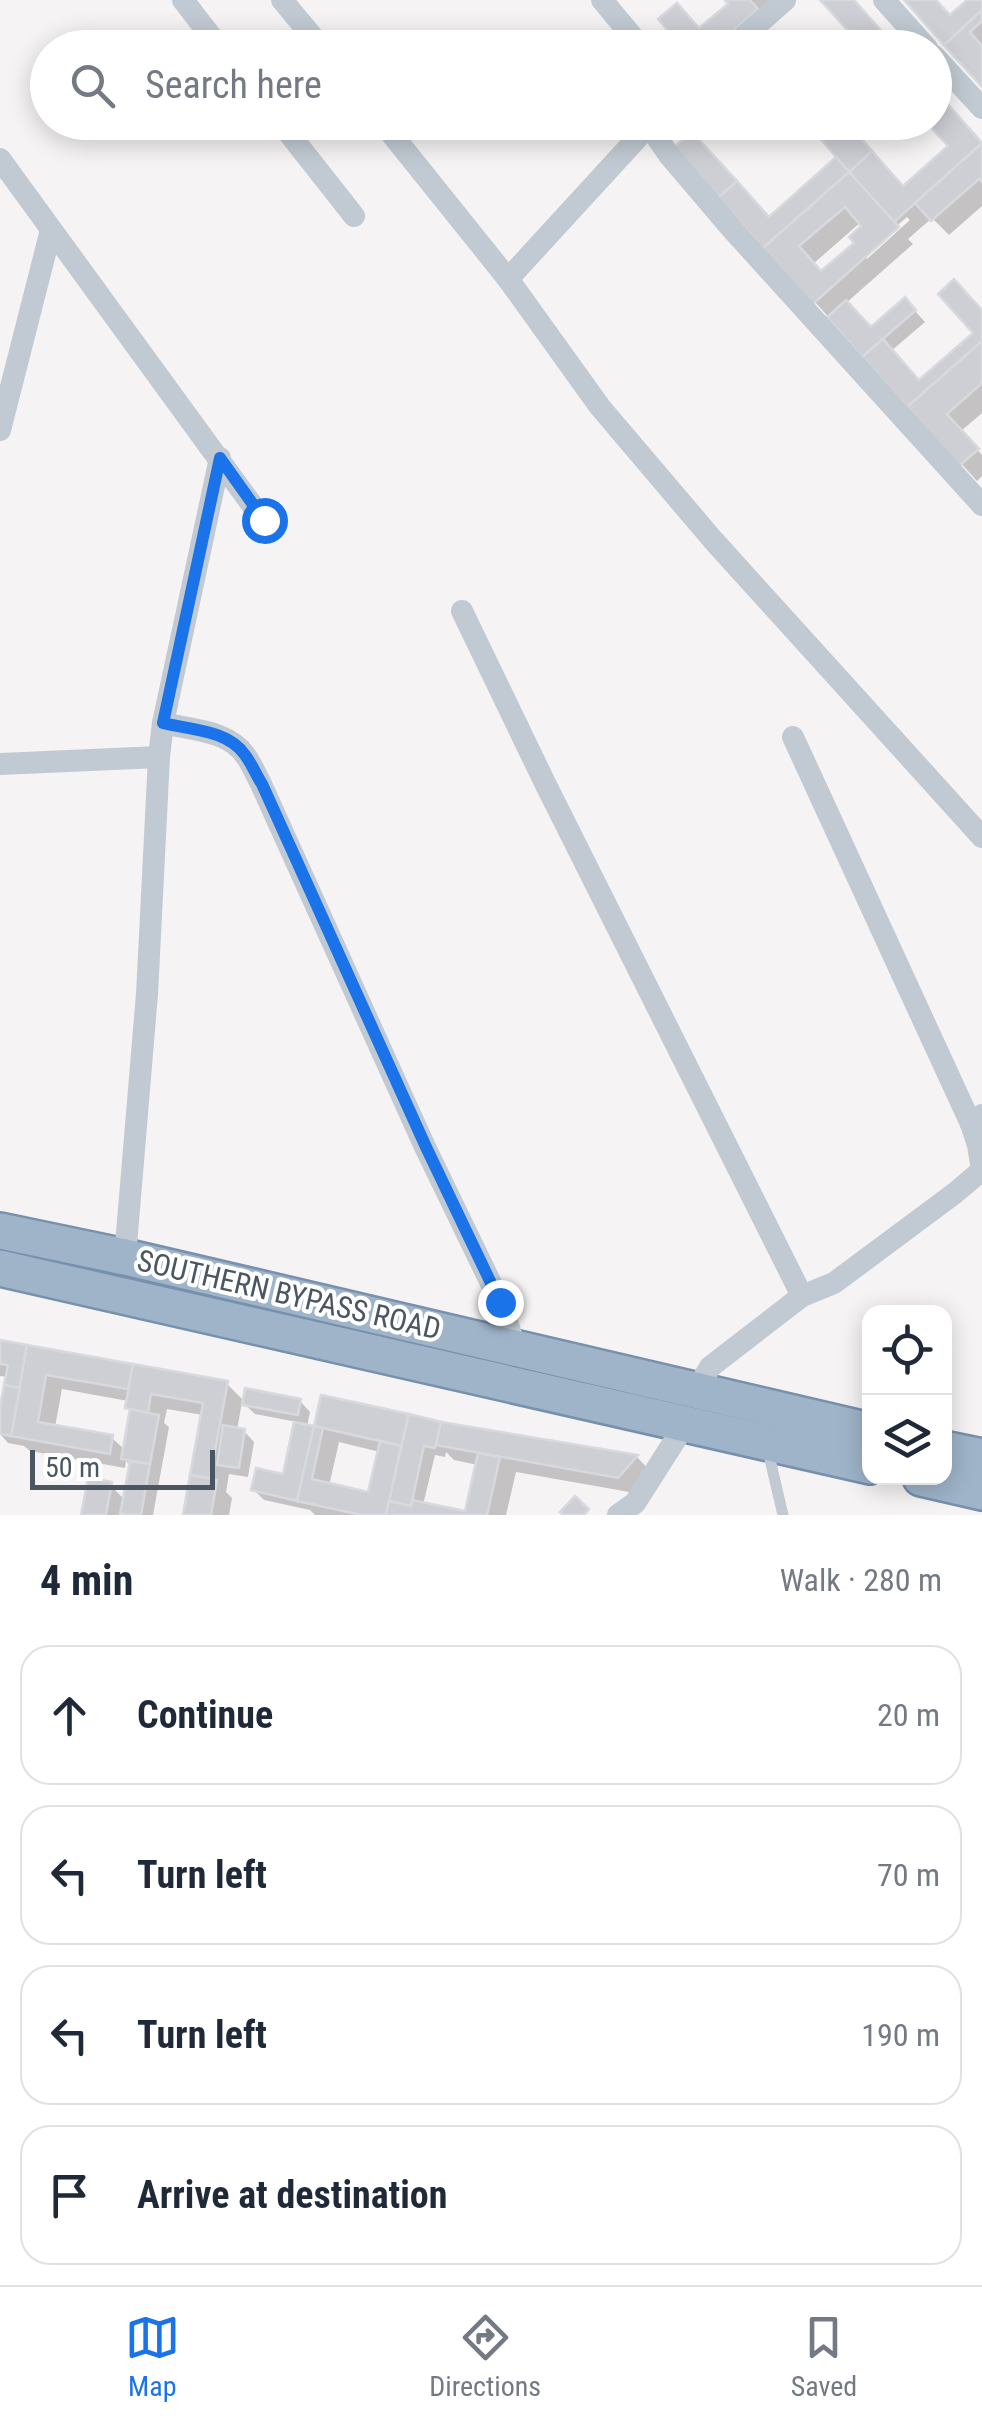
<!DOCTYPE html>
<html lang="en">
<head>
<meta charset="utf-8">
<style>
  :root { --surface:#fff; --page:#f2f2f3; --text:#1f2937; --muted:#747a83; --line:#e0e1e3; --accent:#1a73e8 }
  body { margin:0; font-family:"Roboto Condensed",sans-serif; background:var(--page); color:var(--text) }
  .controls { position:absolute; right:30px; bottom:30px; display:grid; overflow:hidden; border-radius:20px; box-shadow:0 5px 25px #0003 }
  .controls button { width:90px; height:90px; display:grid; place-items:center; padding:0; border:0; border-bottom:2px solid var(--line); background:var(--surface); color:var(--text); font:50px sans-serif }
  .scale { position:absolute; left:30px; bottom:25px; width:185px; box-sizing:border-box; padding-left:10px; border:5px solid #4a5661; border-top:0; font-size:28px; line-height:35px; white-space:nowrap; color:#4a5661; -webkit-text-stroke:8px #fff; paint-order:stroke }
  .stop { position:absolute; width:30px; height:30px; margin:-22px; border:8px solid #1a73e8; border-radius:50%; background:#fff }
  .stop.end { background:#1a73e8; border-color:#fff; box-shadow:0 2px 10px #0008 }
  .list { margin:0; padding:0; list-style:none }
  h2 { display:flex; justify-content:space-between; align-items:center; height:130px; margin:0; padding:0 40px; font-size:42px }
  h2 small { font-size:32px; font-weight:400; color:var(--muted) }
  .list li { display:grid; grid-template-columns:65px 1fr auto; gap:30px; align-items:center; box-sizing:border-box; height:140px; margin:0 20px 20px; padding:0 20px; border:2px solid var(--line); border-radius:30px }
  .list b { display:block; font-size:38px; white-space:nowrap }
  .list em { font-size:32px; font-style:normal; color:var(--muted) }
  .icon { flex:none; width:55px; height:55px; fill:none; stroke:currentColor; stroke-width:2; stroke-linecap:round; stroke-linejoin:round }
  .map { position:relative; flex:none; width:982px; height:1515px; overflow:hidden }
  .search { position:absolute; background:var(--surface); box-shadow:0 5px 25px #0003; left:30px; right:30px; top:30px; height:110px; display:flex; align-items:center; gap:25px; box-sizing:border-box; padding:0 35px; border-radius:55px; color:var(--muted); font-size:38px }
  .sheet { height:770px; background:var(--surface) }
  nav { display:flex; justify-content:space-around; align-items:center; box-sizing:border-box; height:140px; border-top:2px solid var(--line); background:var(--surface); font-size:28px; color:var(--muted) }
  nav a { display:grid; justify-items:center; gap:5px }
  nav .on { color:var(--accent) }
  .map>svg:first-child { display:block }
</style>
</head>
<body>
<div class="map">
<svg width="982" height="1515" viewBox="0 0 982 1515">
  <rect width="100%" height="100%" fill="#f5f3f3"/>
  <g fill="#0003" fill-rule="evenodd">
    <path d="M728 0H780L747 48H687L731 4Z"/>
    <path d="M824 0H852L895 48H839L854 34Z"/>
    <path d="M907 0H935L951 18 971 0H982V83Z"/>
    <path d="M934 92 982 145V206L949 235 932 218 908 239 913 244 846 303 871 330 905 301 915 311 925 322 891 351 920 382 977 333 982 312V413L961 431 982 455V476L977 481 815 302 770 220 840 157 809 122H881L861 140 904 188 951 146 934 122ZM907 217 910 220 867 259 863 255ZM861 222 865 226 857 243 822 274 813 264Z"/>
    <path d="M0 1343 227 1384 245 1402 300 1401 310 1412 307 1427 316 1429 323 1398 440 1424 637 1457 652 1473 635 1493 516 1472 506 1515H315L310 1510 264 1500 254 1490 284 1477 297 1422 255 1414 242 1402 237 1430 244 1431 254 1442 248 1477 229 1474 226 1492 232 1498 229 1515H185L203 1415 167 1409 164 1423 169 1427 153 1515H84L110 1485 125 1500 131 1466 126 1461 125 1468 30 1451 24 1446 8 1443 0 1434V1421L8 1377 0 1376ZM62 1389 128 1401 127 1407 132 1412 125 1450 112 1438 55 1427ZM339 1442 380 1452 370 1495 329 1486ZM446 1452 454 1460 478 1465 467 1514 423 1505 435 1455 445 1457Z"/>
  </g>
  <g fill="#cdcfd5" stroke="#d7d9de" stroke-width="2.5" fill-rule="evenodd">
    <path d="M725 0H750L758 9 714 48H683L658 19 677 3 699 28 728 4Z"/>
    <path d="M820 0H854L885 35 871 48H835L851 34Z"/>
    <path d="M904 0H936L950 15 967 0H982V10L944 45Z"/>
    <path d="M982 10V21L970 32 982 46V87L944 45Z"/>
    <path d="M597 31 612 48H579V47Z"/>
    <path d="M774 31 789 48H756Z"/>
    <path d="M938 93 982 143 894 222 849 172 872 151 903 186 948 146 926 122H934V96Z"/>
    <path d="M806 122H847L872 151 849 172Z"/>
    <path d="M692 132 737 181 718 198 673 148Z"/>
    <path d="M982 143V182L979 179 931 221 915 203Z"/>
    <path d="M836 157 849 172 763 248 718 198 737 181 769 217Z"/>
    <path d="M849 172 899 227 813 304 763 248ZM845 207 861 226 849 237 854 243 821 271 799 246Z"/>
    <path d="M954 279 982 310V341L907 407 862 357 883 339 919 380 973 333 938 294Z"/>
    <path d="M905 297 916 310 862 357 827 317 846 300 871 327Z"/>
    <path d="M982 341V383L947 414 979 449 959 466 907 407Z"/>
    <path d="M0 1340 27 1345 20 1388 4 1385 8 1365 0 1364Z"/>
    <path d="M27 1345 133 1364 128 1389 46 1375 38 1422 113 1435 110 1454 11 1436Z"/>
    <path d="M133 1364 228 1381 210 1478 190 1475 203 1403 151 1394 148 1413 125 1408Z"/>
    <path d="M4 1385 20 1388 11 1436 0 1434V1407Z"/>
    <path d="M245 1388 301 1399 298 1415 242 1405Z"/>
    <path d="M321 1395 409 1414 401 1446 314 1426Z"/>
    <path d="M130 1409 159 1415 150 1464 121 1459Z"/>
    <path d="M409 1414 441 1422 435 1448 424 1446 411 1506 389 1501Z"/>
    <path d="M294 1422 314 1426 297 1501 251 1490 256 1468 283 1474Z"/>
    <path d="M441 1422 638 1455 618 1478 436 1445Z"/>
    <path d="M223 1425 245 1429 239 1468 217 1465Z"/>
    <path d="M314 1426 323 1428 312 1479 368 1492 380 1441 401 1446 386 1515H361L297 1501Z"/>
    <path d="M478 1453 500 1457 487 1515H386L389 1501 411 1506 412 1500 465 1511Z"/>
    <path d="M130 1461 150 1464 141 1515 120 1514Z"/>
    <path d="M190 1475 217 1480 211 1515H183Z"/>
    <path d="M88 1478 112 1482 106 1515H81Z"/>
    <path d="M575 1496 589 1509 584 1515H564L560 1512Z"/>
  </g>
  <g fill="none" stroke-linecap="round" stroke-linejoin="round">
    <g stroke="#7690ad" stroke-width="40">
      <g id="trunk">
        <path d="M0 1231 125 1257 870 1431"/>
        <path d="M0 1268 870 1466"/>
        <path d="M944 1449 982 1457"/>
        <path d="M921 1478 982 1492"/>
      </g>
    </g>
    <path stroke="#c1cad2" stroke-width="11" d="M768 1451 783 1515"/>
    <g stroke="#c1cad2" stroke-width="22">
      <path d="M183 0 220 48"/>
      <path d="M282 0 322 48"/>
      <path d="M602 0 642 48"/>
      <path d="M884 0 927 48"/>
      <path d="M731 48 785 0"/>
      <path d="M934 56 982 108"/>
      <path d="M280 122 354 216"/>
      <path d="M382 122 508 279 600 407 713 540 982 837"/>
      <path d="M649 126 669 155 732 229 982 505"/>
      <path d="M0 159 263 520"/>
      <path d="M508 279 652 122"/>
      <path d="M0 430 51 230"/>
      <path d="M462 611 544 781 802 1296"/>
      <path d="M163 723C191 730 228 730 245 755 252 764 256 775 261 784L425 1147 500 1302 516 1348"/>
      <path d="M793 737 971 1124"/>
      <path d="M0 764 159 757"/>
      <path d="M982 1170 978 1145 971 1124 982 1115"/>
      <path d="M125 1257 147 994 159 757 163 723 220 458"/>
      <path d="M696 1391 710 1367 802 1296 834 1283 955 1193 982 1170"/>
      <path d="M618 1515 635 1503 686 1423"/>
    </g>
    <use href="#trunk" stroke="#9fb4c9" stroke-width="35"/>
  </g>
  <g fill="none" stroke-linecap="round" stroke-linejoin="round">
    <path stroke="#1a73e8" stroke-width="12" d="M264 520 220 458 163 723C191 730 228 730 245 755 252 764 256 775 262 784L426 1147 500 1302"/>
  </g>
  <g text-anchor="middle" stroke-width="8" stroke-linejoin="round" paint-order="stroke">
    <g font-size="30" fill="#4a5661" stroke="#fff">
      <text transform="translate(289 1295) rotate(13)" y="10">SOUTHERN BYPASS ROAD</text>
    </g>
  </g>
</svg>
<div class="controls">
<button><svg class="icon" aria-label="locate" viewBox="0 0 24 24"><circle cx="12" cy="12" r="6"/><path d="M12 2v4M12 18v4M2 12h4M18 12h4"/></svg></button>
<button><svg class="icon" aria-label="layers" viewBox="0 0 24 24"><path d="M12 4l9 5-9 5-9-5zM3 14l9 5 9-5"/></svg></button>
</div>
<div class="scale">50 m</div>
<div class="stop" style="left:264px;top:520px"></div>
<div class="stop end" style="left:500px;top:1302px"></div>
<div class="search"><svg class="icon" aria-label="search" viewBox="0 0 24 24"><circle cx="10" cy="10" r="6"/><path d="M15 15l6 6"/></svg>Search here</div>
</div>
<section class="sheet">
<h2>4 min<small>Walk · 280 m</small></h2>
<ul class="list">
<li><svg class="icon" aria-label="ahead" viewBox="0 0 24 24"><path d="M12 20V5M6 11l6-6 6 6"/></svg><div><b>Continue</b></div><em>20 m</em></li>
<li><svg class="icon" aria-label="left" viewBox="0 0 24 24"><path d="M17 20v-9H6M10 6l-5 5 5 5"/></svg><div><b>Turn left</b></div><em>70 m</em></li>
<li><svg class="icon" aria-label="left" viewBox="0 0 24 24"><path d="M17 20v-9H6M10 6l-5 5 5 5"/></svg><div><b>Turn left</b></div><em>190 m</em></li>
<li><svg class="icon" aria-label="arrive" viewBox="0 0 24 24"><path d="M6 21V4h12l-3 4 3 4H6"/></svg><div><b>Arrive at destination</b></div></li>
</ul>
</section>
<nav>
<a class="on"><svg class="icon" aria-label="map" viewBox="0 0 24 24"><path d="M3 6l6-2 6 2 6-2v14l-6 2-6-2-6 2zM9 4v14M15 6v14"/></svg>Map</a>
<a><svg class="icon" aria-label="directions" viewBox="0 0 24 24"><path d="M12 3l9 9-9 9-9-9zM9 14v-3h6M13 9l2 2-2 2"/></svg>Directions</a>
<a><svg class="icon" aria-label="saved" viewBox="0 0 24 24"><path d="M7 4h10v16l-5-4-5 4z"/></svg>Saved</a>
</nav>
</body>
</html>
